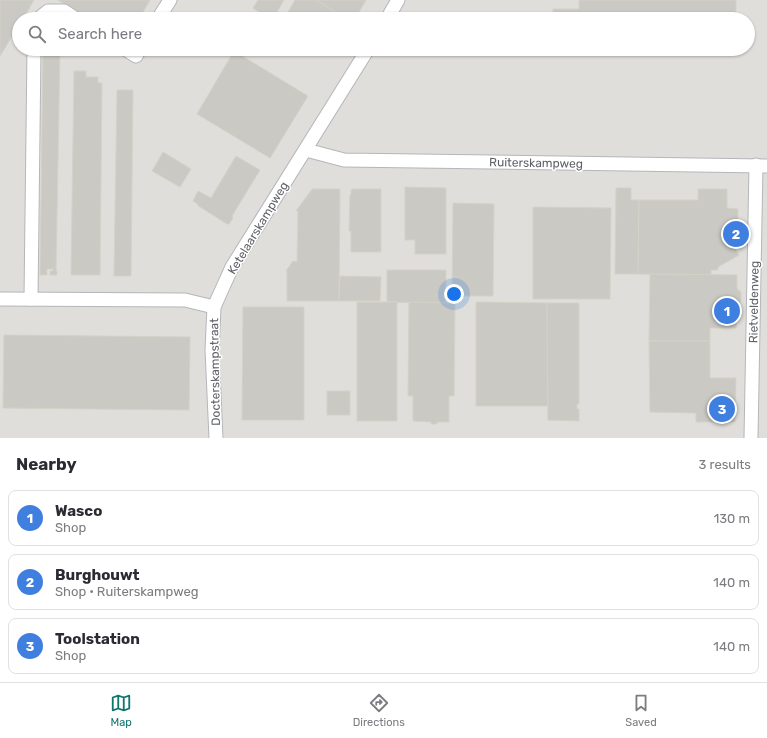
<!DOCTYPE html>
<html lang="en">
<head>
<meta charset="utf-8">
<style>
  :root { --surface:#fff; --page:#f2f2f3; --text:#2b2b33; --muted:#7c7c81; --line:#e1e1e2; --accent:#0f766e }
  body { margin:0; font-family:Rubik,sans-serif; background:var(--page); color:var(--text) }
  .you { position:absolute; left:454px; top:294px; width:14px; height:14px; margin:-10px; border:3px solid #fff; border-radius:50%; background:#1a73e8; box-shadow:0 0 0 6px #1a73e833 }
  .badge { display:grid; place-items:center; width:26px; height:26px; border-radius:50%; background:var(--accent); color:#fff; font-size:13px; font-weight:700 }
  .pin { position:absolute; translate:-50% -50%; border:2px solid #fff; box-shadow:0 1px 4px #0006 }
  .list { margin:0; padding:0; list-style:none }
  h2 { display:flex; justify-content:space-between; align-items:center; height:52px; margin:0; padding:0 16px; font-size:17px }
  h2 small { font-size:13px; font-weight:400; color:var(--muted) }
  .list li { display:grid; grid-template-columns:26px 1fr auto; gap:12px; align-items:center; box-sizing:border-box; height:56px; margin:0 8px 8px; padding:0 8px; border:1px solid var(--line); border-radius:8px }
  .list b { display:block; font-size:15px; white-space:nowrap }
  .list p { margin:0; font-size:13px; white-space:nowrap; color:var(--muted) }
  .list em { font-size:13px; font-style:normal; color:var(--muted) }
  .icon { flex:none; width:22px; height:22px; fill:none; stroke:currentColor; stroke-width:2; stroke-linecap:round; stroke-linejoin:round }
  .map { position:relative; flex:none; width:767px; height:438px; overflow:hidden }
  .search { position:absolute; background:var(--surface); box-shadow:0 1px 3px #0004; left:12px; right:12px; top:12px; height:44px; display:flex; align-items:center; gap:10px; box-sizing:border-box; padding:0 14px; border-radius:22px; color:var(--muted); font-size:15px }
  .sheet { height:244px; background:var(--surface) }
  nav { display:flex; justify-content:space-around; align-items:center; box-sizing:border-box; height:56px; border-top:1px solid var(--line); background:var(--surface); font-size:11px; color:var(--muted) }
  nav a { display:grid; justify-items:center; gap:2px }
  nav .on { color:var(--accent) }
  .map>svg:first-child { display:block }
</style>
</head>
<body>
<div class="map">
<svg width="767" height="438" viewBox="0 0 767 438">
  <rect width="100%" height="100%" fill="#efefe8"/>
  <path fill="#dfdeda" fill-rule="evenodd" d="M0 0H767V438H0ZM19 19H748V49H19Z"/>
  <g fill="#cbc9c4" stroke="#d3d2c7">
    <path d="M0 0H34L23 19H19V25L0 56Z"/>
    <path d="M58 0H150L139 19H89Z"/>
    <path d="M258 0H284L273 19H270L253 8Z"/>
    <path d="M295 0H316L347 19H284Z"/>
    <path d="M316 0H366L355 19H347Z"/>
    <path d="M579 0H736V19H553V9H579Z"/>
    <path d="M43 49H60L56 271H57V275H50V271H53V269H47V275H40Z"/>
    <path d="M326 49H337L334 54Z"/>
    <path d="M579 49H736V52L579 51Z"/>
    <path d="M234 51 308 96 270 158 197 114Z"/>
    <path d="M74 71H86V77H98V83H102L100 275H71Z"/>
    <path d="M117 90H133L131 276H114Z"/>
    <path d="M163 152 191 169 180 187 152 171Z"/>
    <path d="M236 156 260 170 232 216 233 218 229 224H227L197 205 198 204 193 201 198 191 211 198Z"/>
    <path d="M405 187 446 188V254H415V240H405Z"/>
    <path d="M313 188V189H340L339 301H287V271H286L293 261 297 262 298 211H296Z"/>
    <path d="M616 188H631V200H639L638 274H615Z"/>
    <path d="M353 189H381V252H351V231H349L350 195H351V190Z"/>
    <path d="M698 189H727V208L738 209V243L734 246 739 255 718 267V270H711V275L638 274 639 200H698Z"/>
    <path d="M453 203 494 204 493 296H452Z"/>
    <path d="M533 207 611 208 610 299H533Z"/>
    <path d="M387 270H446V303L387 302Z"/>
    <path d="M650 274 737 275V289L741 292V301L737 304 736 328H710V341H649Z"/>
    <path d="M340 276 381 277 380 301H339Z"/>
    <rect x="357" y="302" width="40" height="119"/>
    <path d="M409 302 455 303 454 396H449V422H437V424H431V422L413 421V396H408Z"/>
    <path d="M476 302 547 303 548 406H476Z"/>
    <path d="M547 303H579V404H577V409H579V421L548 420Z"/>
    <path d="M243 307H304V420H242Z"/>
    <path d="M4 335 190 337 189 410 3 408Z"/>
    <path d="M649 341H710V378H736L735 422H696V413L650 412Z"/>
    <rect x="327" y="391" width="23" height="24"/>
  </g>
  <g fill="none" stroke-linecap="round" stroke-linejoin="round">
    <g stroke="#b5b6bb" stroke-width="15">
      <g id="minor">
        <path d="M38 19 48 11H64L76 19"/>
        <path d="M158 19 170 0"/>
        <path d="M387 19 398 0"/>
        <path d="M125 49 136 56 140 49"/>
        <path d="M306 150 344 160 767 166"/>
        <path d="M0 299 185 300 214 307 232 267 368 49"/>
        <path d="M31 299 34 49"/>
        <path d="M214 307 212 350 216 438"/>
        <path d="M751 438 756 165"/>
      </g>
    </g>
    <use href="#minor" stroke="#fff" stroke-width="13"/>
  </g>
  <g text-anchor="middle" stroke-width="3" stroke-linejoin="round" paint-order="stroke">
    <g font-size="12" fill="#5f6166" stroke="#fff">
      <text transform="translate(536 163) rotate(1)" y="4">Ruiterskampweg</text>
      <text transform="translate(258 228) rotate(-59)" y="4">Ketelaarskampweg</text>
      <text transform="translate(754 302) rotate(-89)" y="4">Rietveldenweg</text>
      <text transform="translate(215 372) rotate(-91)" y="4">Docterskampstraat</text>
    </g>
  </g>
</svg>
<div class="you"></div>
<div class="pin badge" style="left:727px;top:311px;background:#3f7fe0">1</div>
<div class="pin badge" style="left:736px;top:234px;background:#3f7fe0">2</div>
<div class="pin badge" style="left:722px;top:409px;background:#3f7fe0">3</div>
<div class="search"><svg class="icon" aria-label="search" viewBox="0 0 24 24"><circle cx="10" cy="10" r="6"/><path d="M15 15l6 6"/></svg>Search here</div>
</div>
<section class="sheet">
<h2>Nearby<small>3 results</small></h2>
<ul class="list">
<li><span class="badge" style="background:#3f7fe0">1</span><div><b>Wasco</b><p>Shop</p></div><em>130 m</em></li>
<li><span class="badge" style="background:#3f7fe0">2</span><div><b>Burghouwt</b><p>Shop · Ruiterskampweg</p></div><em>140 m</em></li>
<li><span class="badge" style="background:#3f7fe0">3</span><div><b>Toolstation</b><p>Shop</p></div><em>140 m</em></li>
</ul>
</section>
<nav>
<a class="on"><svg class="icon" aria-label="map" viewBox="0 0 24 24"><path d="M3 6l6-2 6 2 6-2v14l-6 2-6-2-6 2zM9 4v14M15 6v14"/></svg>Map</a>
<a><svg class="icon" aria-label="directions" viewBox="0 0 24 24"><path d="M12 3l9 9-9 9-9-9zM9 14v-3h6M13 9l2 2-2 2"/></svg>Directions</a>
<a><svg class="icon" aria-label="saved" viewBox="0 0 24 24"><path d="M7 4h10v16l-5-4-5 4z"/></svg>Saved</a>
</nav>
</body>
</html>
